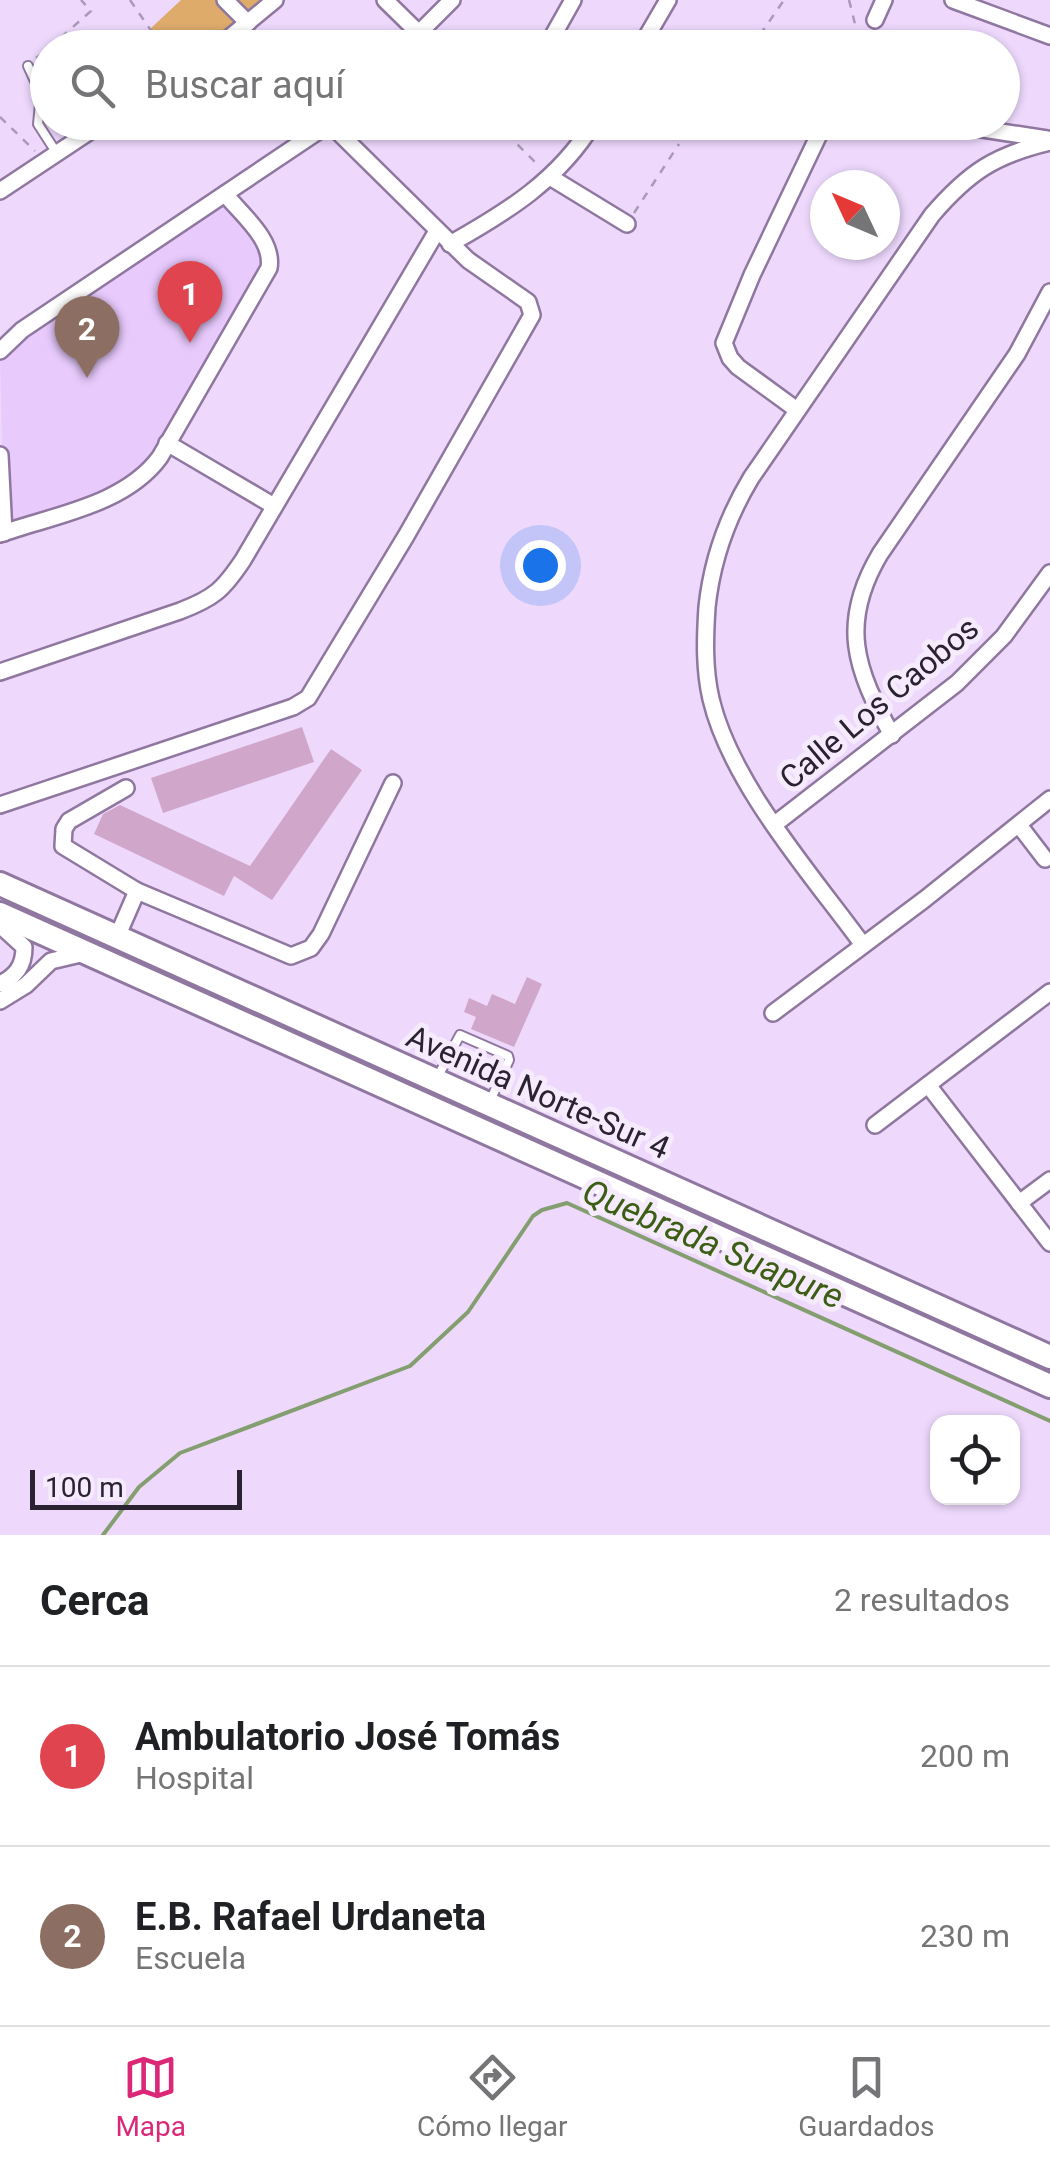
<!DOCTYPE html>
<html lang="es">
<head>
<meta charset="utf-8">
<style>
  :root { --surface:#fff; --page:#f6f6f6; --text:#202124; --muted:#757577; --line:#e0e0e0; --accent:#db2777 }
  body { margin:0; font-family:Roboto,sans-serif; background:var(--page); color:var(--text) }
  .controls { position:absolute; right:30px; bottom:30px; display:grid; overflow:hidden; border-radius:20px; box-shadow:0 2px 8px #0004 }
  .controls button { width:90px; height:90px; display:grid; place-items:center; padding:0; border:0; border-bottom:2px solid var(--line); background:var(--surface); color:var(--text); font:50px sans-serif }
  .compass { position:absolute; left:810px; top:170px; width:90px; height:90px; border-radius:50%; background:var(--surface); box-shadow:0 2px 8px #0004; rotate:314deg }
  .scale { position:absolute; left:30px; bottom:25px; width:212px; box-sizing:border-box; padding-left:10px; border:5px solid #2a2131; border-top:0; font-size:28px; line-height:35px; white-space:nowrap; color:#2a2131; -webkit-text-stroke:8px #f6ebfd; paint-order:stroke }
  .you { position:absolute; left:540px; top:565px; width:35px; height:35px; margin:-25px; border:8px solid #fff; border-radius:50%; background:#1a73e8; box-shadow:0 0 0 15px #1a73e833 }
  .badge { display:grid; place-items:center; width:65px; height:65px; border-radius:50%; background:var(--accent); color:#fff; font-size:32px; font-weight:700 }
  .pin { position:absolute; translate:-50% -82px; filter:drop-shadow(0 2px 5px #0008) }
  .pin::after { content:''; position:absolute; top:52px; width:35px; height:30px; background:inherit; clip-path:polygon(0 0,100% 0,50% 100%) }
  .list { margin:0; padding:0; list-style:none }
  h2 { display:flex; justify-content:space-between; align-items:center; height:130px; margin:0; padding:0 40px; font-size:42px }
  h2 small { font-size:32px; font-weight:400; color:var(--muted) }
  .list li { display:grid; grid-template-columns:65px 1fr auto; gap:30px; align-items:center; box-sizing:border-box; height:180px; padding:0 40px; border-top:2px solid var(--line) }
  .list b { display:block; font-size:38px; white-space:nowrap }
  .list p { margin:0; font-size:32px; white-space:nowrap; color:var(--muted) }
  .list em { font-size:32px; font-style:normal; color:var(--muted) }
  .icon { flex:none; width:55px; height:55px; fill:none; stroke:currentColor; stroke-width:2; stroke-linecap:round; stroke-linejoin:round }
  .map { position:relative; flex:none; width:1050px; height:1535px; overflow:hidden }
  .search { position:absolute; background:var(--surface); box-shadow:0 2px 8px #0004; left:30px; right:30px; top:30px; height:110px; display:flex; align-items:center; gap:25px; box-sizing:border-box; padding:0 35px; border-radius:55px; color:var(--muted); font-size:38px }
  .sheet { height:490px; background:var(--surface) }
  nav { display:flex; justify-content:space-around; align-items:center; box-sizing:border-box; height:140px; border-top:2px solid var(--line); background:var(--surface); font-size:28px; color:var(--muted) }
  nav a { display:grid; justify-items:center; gap:5px }
  nav .on { color:var(--accent) }
  .map>svg:first-child { display:block }
</style>
</head>
<body>
<div class="map">
<svg width="1050" height="1535" viewBox="0 0 1050 1535">
  <rect width="100%" height="100%" fill="#eed9fd"/>
  <path fill="#e8cafd" d="M225 194 271 258 142 478 4 533 0 352Z"/>
  <path fill="#deab6b" d="M181 0H275L217 47H163L150 29Z"/>
  <g fill="none" stroke-linecap="round" stroke-linejoin="round">
    <path stroke="#859e70" stroke-width="4" d="M103 1535 139 1487 180 1453 410 1366 468 1312 533 1216 542 1210 567 1203 1050 1421"/>
  </g>
  <g fill="#d0a7ca">
    <path d="M302 727 314 762 163 813 151 778Z"/>
    <path d="M331 749 362 770 272 900 234 876 224 896 94 834 103 814 120 805 250 866Z"/>
    <path d="M527 977 542 984 514 1047 471 1029 476 1017 464 1012 469 998 487 1006 492 994 515 1004Z"/>
  </g>
  <g fill="none" stroke-linecap="round" stroke-linejoin="round">
    <g stroke="#8f779f" stroke-width="12">
      <g id="lane">
        <path d="M28 66 41 94 38 124 56 152"/>
        <path d="M437 1078 460 1035 508 1056 509 1060 490 1101"/>
      </g>
    </g>
    <g stroke="#8f779f" stroke-width="20">
      <g id="street">
        <path d="M225 0 248 23"/>
        <path d="M385 0 434 48"/>
        <path d="M953 0 1050 36"/>
        <path d="M875 20 884 0"/>
        <path d="M419 33 452 0"/>
        <path d="M235 34 250 48"/>
        <path d="M217 48 275 0"/>
        <path d="M546 48 573 0"/>
        <path d="M640 48 668 0"/>
        <path d="M861 48 863 43"/>
        <path d="M675 122 688 130"/>
        <path d="M937 122 1047 139"/>
        <path d="M550 177 627 224"/>
        <path d="M0 191 104 122"/>
        <path d="M450 244C507 212 559 180 594 122"/>
        <path d="M0 351 22 330 329 124"/>
        <path d="M797 410 738 367 730 358 724 343 752 275 825 122"/>
        <path d="M167 443 274 506"/>
        <path d="M0 455 4 533"/>
        <path d="M0 534C54 515 125 505 160 457L269 268C274 240 242 215 225 194"/>
        <path d="M0 672 180 611C214 598 223 590 243 560L437 231"/>
        <path d="M892 735C855 669 839 623 880 554L1017 354 1050 292"/>
        <path d="M126 788 69 821 64 829 63 846 137 891 291 956 311 948 321 934 393 783"/>
        <path d="M0 805 293 707 308 698 406 536 532 315 528 302 468 260 328 122"/>
        <path d="M775 824 957 683 1004 636 1050 573"/>
        <path d="M1019 825 1045 859"/>
        <path d="M0 925 24 947C24 966 16 976 0 984"/>
        <path d="M117 937 137 891"/>
        <path d="M863 945C812 875 731 784 711 699 704 669 705 638 707 607 712 560 727 518 751 478L932 215C969 172 995 155 1050 142"/>
        <path d="M0 1001 26 985 51 961 85 953"/>
        <path d="M773 1013 925 899 1050 799"/>
        <path d="M928 1085 1050 1243"/>
        <path d="M875 1125 1050 992"/>
        <path d="M1019 1203 1050 1180"/>
      </g>
    </g>
    <g stroke="#8f779f" stroke-width="28">
      <g id="secondary">
        <path d="M0 884 1050 1357"/>
        <path d="M0 914 1050 1386"/>
      </g>
    </g>
    <g stroke="#aa9ab7" stroke-width="2.5" stroke-dasharray="8 8" stroke-linecap="butt">
      <path d="M130 0 163 48"/>
      <path d="M849 0 857 32"/>
      <path d="M49 48 91 11 81 0"/>
      <path d="M751 48 784 0"/>
      <path d="M36 58 48 49"/>
      <path d="M0 117 35 151"/>
      <path d="M495 122 540 167"/>
      <path d="M781 122 803 129"/>
      <path d="M704 130 714 122"/>
      <path d="M634 213 679 144"/>
    </g>
    <use href="#lane" stroke="#fff" stroke-width="8"/>
    <use href="#street" stroke="#fff" stroke-width="15"/>
    <use href="#secondary" stroke="#fff" stroke-width="22"/>
  </g>
  <g text-anchor="middle" stroke-width="10" stroke-linejoin="round" paint-order="stroke">
    <g font-size="32" fill="#2a2131" stroke="#f6ebfd">
      <text transform="translate(879 703) rotate(-40)" y="11">Calle Los Caobos</text>
      <text transform="translate(538 1092) rotate(24)" y="11">Avenida Norte-Sur 4</text>
    </g>
    <g font-size="35" font-style="italic" fill="#3c5e14" stroke="#f6ebfd">
      <text transform="translate(713 1244) rotate(23)" y="12">Quebrada Suapure</text>
    </g>
  </g>
</svg>
<div class="controls">
<button><svg class="icon" aria-label="locate" viewBox="0 0 24 24"><circle cx="12" cy="12" r="6"/><path d="M12 2v4M12 18v4M2 12h4M18 12h4"/></svg></button>
</div>
<svg class="compass" viewBox="-18 -18 36 36"><path d="M0-13l5 13h-10z" fill="#e53935"/><path d="M0 13l5-13h-10z" fill="#757577"/></svg>
<div class="scale">100 m</div>
<div class="you"></div>
<div class="pin badge" style="left:190px;top:343px;background:#e0444e">1</div>
<div class="pin badge" style="left:87px;top:378px;background:#8d6e63">2</div>
<div class="search"><svg class="icon" aria-label="search" viewBox="0 0 24 24"><circle cx="10" cy="10" r="6"/><path d="M15 15l6 6"/></svg>Buscar aquí</div>
</div>
<section class="sheet">
<h2>Cerca<small>2 resultados</small></h2>
<ul class="list">
<li><span class="badge" style="background:#e0444e">1</span><div><b>Ambulatorio José Tomás</b><p>Hospital</p></div><em>200 m</em></li>
<li><span class="badge" style="background:#8d6e63">2</span><div><b>E.B. Rafael Urdaneta</b><p>Escuela</p></div><em>230 m</em></li>
</ul>
</section>
<nav>
<a class="on"><svg class="icon" aria-label="map" viewBox="0 0 24 24"><path d="M3 6l6-2 6 2 6-2v14l-6 2-6-2-6 2zM9 4v14M15 6v14"/></svg>Mapa</a>
<a><svg class="icon" aria-label="directions" viewBox="0 0 24 24"><path d="M12 3l9 9-9 9-9-9zM9 14v-3h6M13 9l2 2-2 2"/></svg>Cómo llegar</a>
<a><svg class="icon" aria-label="saved" viewBox="0 0 24 24"><path d="M7 4h10v16l-5-4-5 4z"/></svg>Guardados</a>
</nav>
</body>
</html>
